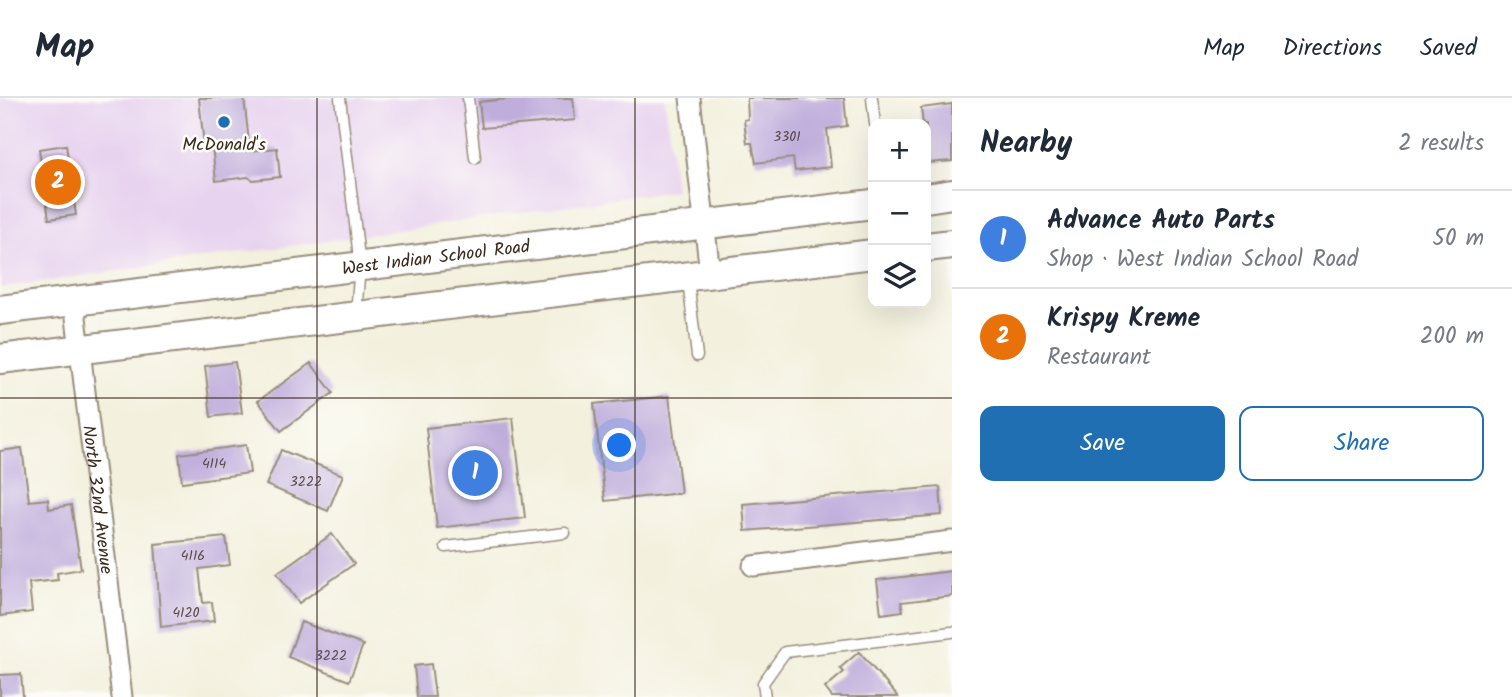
<!DOCTYPE html>
<html lang="en">
<head>
<meta charset="utf-8">
<style>
  :root { --surface:#fff; --page:#f6f6f7; --text:#1f2937; --muted:#747a83; --line:#e0e1e3; --accent:#1f6fb2 }
  body { margin:0; font-family:Kalam,sans-serif; background:var(--page); color:var(--text) }
  .controls { position:absolute; right:21px; top:21px; display:grid; overflow:hidden; border-radius:14px; box-shadow:0 7px 28px #0002 }
  .controls button { width:63px; height:63px; display:grid; place-items:center; padding:0; border:0; border-bottom:2px solid var(--line); background:var(--surface); color:var(--text); font:35px sans-serif }
  .you { position:absolute; left:620px; top:348px; width:24px; height:24px; margin:-18px; border:5px solid #fff; border-radius:50%; background:#1a73e8; box-shadow:0 0 0 10px #1a73e833 }
  .badge { display:grid; place-items:center; width:46px; height:46px; border-radius:50%; background:var(--accent); color:#fff; font-size:23px; font-weight:700 }
  .pin { position:absolute; translate:-50% -50%; border:4px solid #fff; box-shadow:0 2px 7px #0006 }
  .list { margin:0; padding:0; list-style:none }
  h2 { display:flex; justify-content:space-between; align-items:center; height:91px; margin:0; padding:0 28px; font-size:30px }
  h2 small { font-size:23px; font-weight:400; color:var(--muted) }
  .list li { display:grid; grid-template-columns:46px 1fr auto; gap:21px; align-items:center; box-sizing:border-box; height:98px; padding:0 28px; border-top:2px solid var(--line) }
  .list b { display:block; font-size:26px; white-space:nowrap }
  .list p { margin:0; font-size:23px; white-space:nowrap; color:var(--muted) }
  .list em { font-size:23px; font-style:normal; color:var(--muted) }
  .actions { display:flex; gap:14px; padding:21px 28px }
  .actions a { flex:1; padding:16px 0; border:2px solid var(--accent); border-radius:14px; text-align:center; font-size:24px; color:var(--accent) }
  .actions .main { background:var(--accent); color:#fff }
  .icon { flex:none; width:38px; height:38px; fill:none; stroke:currentColor; stroke-width:2; stroke-linecap:round; stroke-linejoin:round }
  .map { position:relative; flex:none; width:952px; height:599px; overflow:hidden }
  header { display:flex; align-items:center; gap:42px; box-sizing:border-box; height:98px; padding:0 35px; background:var(--surface); border-bottom:2px solid var(--line) }
  header strong { font-size:33px }
  nav { display:flex; gap:38px; margin-inline-start:auto; font-size:24px }
  main { display:flex }
  aside { flex:1; background:var(--surface) }
  .map>svg:first-child { display:block }
</style>
</head>
<body>
<header>
<strong>Map</strong>
<nav><a>Map</a><a>Directions</a><a>Saved</a></nav>
</header>
<main>
<div class="map">
<svg width="952" height="599" viewBox="0 0 952 599">
  <rect width="100%" height="100%" fill="#fdfcf7"/>
  <filter id="ink" filterUnits="userSpaceOnUse"><feTurbulence type="fractalNoise" baseFrequency=".0143" numOctaves="2"/><feDisplacementMap in="SourceGraphic" scale="14" xChannelSelector="R" yChannelSelector="G"/><feConvolveMatrix kernelMatrix="1 2 1 2 8 2 1 2 1" color-interpolation-filters="sRGB"/></filter>
  <filter id="wash" filterUnits="userSpaceOnUse"><feTurbulence type="fractalNoise" baseFrequency=".00686" numOctaves="4" result="noise"/><feDisplacementMap in="SourceGraphic" scale="28" xChannelSelector="R" yChannelSelector="G"/><feGaussianBlur stdDeviation="1.57" result="paint"/><feColorMatrix in="noise" values="0 0 0 0 0 0 0 0 0 0 0 0 0 0 0 0 0 1.4 0 .05"/><feComposite in="paint" operator="in"/></filter>
  <g filter="url(#wash)">
    <rect width="100%" height="100%" fill="#f3f0dd"/>
    <path fill="#e7d2ef" d="M0 0H665L675 92 0 190Z"/>
    <g id="blocks">
      <g fill="#bfaddc">
        <path d="M199 0H244L250 53 277 50 280 79 253 82 248 79 216 83 212 48H204Z"/>
        <path d="M515 0H573L575 22 482 30 479 4Z"/>
        <path d="M747 0H844L847 28 827 31 831 69 795 73 793 60 756 65 752 45H747L744 22 748 21Z"/>
        <path d="M952 6V63L928 65 926 64V26H923L921 10Z"/>
        <path d="M66 47 76 117 49 121 39 51Z"/>
        <path d="M235 264 242 315 211 319 205 268Z"/>
        <path d="M311 265 333 295 281 333 258 303Z"/>
        <path d="M669 298 681 395 605 403 594 306Z"/>
        <path d="M513 320 525 420 437 430 426 330Z"/>
        <path d="M246 347 250 375 182 384 179 356Z"/>
        <path d="M22 350 29 403 48 401 49 411 71 407 81 471 57 475 58 482 29 485 32 514 0 518V353Z"/>
        <path d="M281 352 343 377 328 413 266 387Z"/>
        <path d="M940 389 942 417 745 433 743 406Z"/>
        <path d="M332 436 354 466 299 505 277 475Z"/>
        <path d="M226 439 230 467 199 471 203 505 212 504 214 523 161 529 155 446Z"/>
        <path d="M952 473V498L901 504 903 513 881 516 877 482Z"/>
        <path d="M301 524 363 547 349 583 288 559Z"/>
        <path d="M859 554 898 599H832L825 590 844 574 840 570Z"/>
        <path d="M431 566 435 599H417L414 568Z"/>
        <path d="M21 576 23 599H0V577Z"/>
      </g>
    </g>
  </g>
  <g filter="url(#ink)">
    <use href="#blocks" fill-opacity="0" stroke="#978d7e" stroke-width="2"/>
    <g fill="none" stroke-linecap="round" stroke-linejoin="round">
      <g stroke="#978d7e" stroke-width="13">
        <g id="lane">
          <path d="M340 0 360 168 356 215"/>
          <path d="M468 0 475 60"/>
          <path d="M872 0 875 26"/>
          <path d="M688 182 697 258"/>
          <path d="M446 449 565 435"/>
          <path d="M765 599 763 585 785 554 952 534"/>
        </g>
      </g>
      <g stroke="#978d7e" stroke-width="23">
        <g id="street">
          <path d="M690 0 710 175"/>
          <path id="s1" d="M74 203 122 599"/>
          <path d="M753 468 952 443"/>
        </g>
      </g>
      <g stroke="#978d7e" stroke-width="32">
        <g id="secondary">
          <path d="M926 100 952 96"/>
          <path d="M926 149 952 146"/>
          <path id="s2" d="M0 212 873 106"/>
          <path d="M0 261 873 156"/>
        </g>
      </g>
      <use href="#lane" stroke="#fff" stroke-width="10"/>
      <use href="#street" stroke="#fff" stroke-width="19"/>
      <use href="#secondary" stroke="#fff" stroke-width="28"/>
    </g>
  </g>
  <path fill="none" stroke="#3b2a1e" stroke-width="2" stroke-opacity="0.55" d="M317 0V599M635 0V599M0 300H952"/>
  <circle fill="#1f6fb2" stroke="#fdfcf7" stroke-width="2.5" cx="224" cy="24" r="7"/>
  <g text-anchor="middle" stroke-width="5" stroke-linejoin="round" paint-order="stroke">
    <g font-size="14" fill="#5c4b4e">
      <text x="787" y="43">3301</text>
      <text x="214" y="370">4114</text>
      <text x="306" y="388">3222</text>
      <text x="193" y="462">4116</text>
      <text x="186" y="519">4120</text>
      <text x="331" y="562">3222</text>
    </g>
    <g font-size="18" fill="#3b2a1e" stroke="#fdfcf7">
      <text x="224" y="52">McDonald's</text>
    </g>
    <g font-size="18" fill="#3b2a1e" stroke="#fdfcf7">
      <text dy="6" stroke="none"><textPath href="#s2" startOffset="439">West Indian School Road</textPath></text>
      <text dy="6" stroke="none"><textPath href="#s1" startOffset="200">North 32nd Avenue</textPath></text>
    </g>
  </g>
</svg>
<div class="controls">
<button>+</button>
<button>−</button>
<button><svg class="icon" aria-label="layers" viewBox="0 0 24 24"><path d="M12 4l9 5-9 5-9-5zM3 14l9 5 9-5"/></svg></button>
</div>
<div class="you"></div>
<div class="pin badge" style="left:475px;top:375px;background:#3f7fe0">1</div>
<div class="pin badge" style="left:58px;top:84px;background:#e8710a">2</div>
</div>
<aside>
<h2>Nearby<small>2 results</small></h2>
<ul class="list">
<li><span class="badge" style="background:#3f7fe0">1</span><div><b>Advance Auto Parts</b><p>Shop · West Indian School Road</p></div><em>50 m</em></li>
<li><span class="badge" style="background:#e8710a">2</span><div><b>Krispy Kreme</b><p>Restaurant</p></div><em>200 m</em></li>
</ul>
<div class="actions"><a class="main">Save</a><a>Share</a></div>
</aside>
</main>
</body>
</html>
